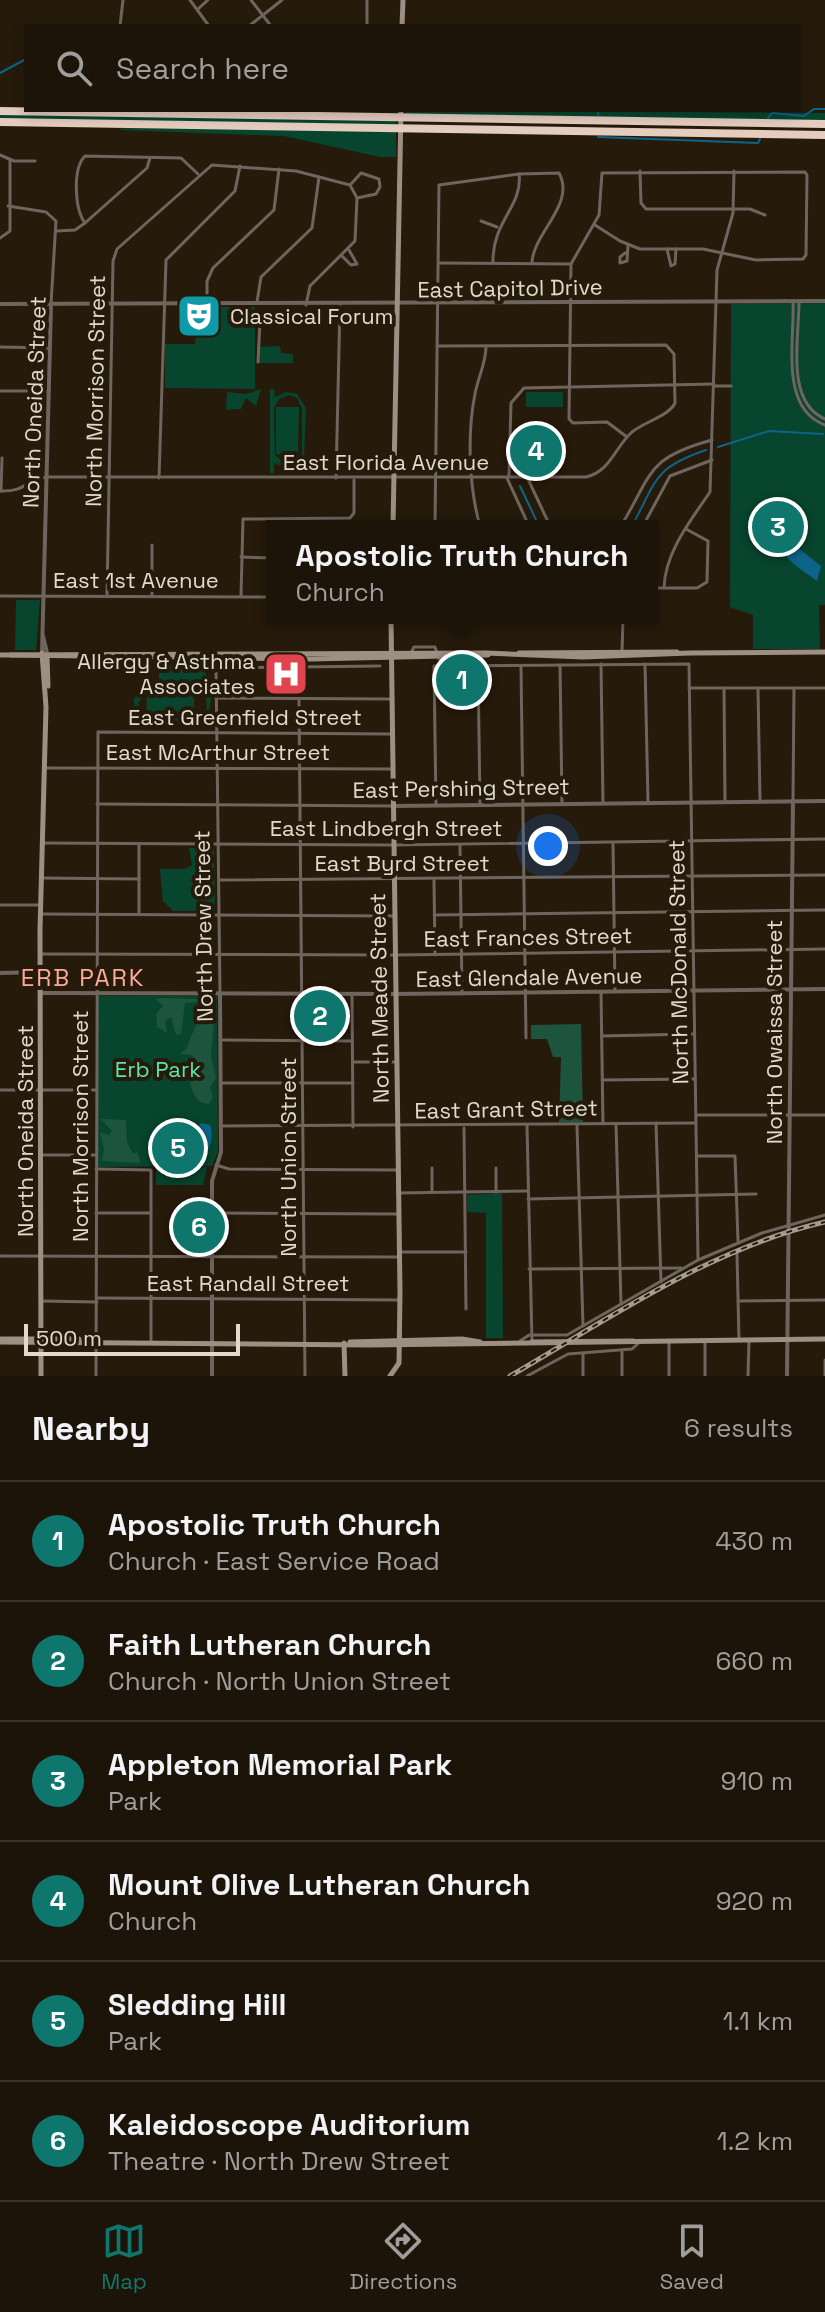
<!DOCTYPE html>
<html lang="en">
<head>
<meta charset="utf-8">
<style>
  :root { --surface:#1c1408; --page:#292116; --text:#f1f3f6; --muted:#a09e9c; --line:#3a3329; --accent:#0f766e }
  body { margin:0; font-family:"Space Grotesk",sans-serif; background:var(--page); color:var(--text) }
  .scale { position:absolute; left:24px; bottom:20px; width:216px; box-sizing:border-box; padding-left:8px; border:4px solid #e2d9cf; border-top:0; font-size:22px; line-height:28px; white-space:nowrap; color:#e2d9cf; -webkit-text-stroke:6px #261a0a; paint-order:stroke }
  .you { position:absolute; left:548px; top:846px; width:28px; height:28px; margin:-20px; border:6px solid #fff; border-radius:50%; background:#1a73e8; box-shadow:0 0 0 12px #1a73e833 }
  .badge { display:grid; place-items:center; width:52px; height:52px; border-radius:50%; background:var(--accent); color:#fff; font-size:26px; font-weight:700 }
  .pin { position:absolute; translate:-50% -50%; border:4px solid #fff; box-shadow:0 2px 8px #0006 }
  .popup { position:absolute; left:266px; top:520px; width:392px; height:104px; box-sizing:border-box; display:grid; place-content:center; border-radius:0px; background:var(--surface); filter:drop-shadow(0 2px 6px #0005); font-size:26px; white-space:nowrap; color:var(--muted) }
  .popup b { font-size:30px; color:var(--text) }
  .popup::after { content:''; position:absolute; left:50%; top:100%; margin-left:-16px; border:16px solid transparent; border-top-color:var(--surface) }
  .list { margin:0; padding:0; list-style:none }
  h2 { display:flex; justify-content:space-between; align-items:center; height:104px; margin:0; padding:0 32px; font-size:34px }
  h2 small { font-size:26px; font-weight:400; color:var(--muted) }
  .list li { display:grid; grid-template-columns:52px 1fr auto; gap:24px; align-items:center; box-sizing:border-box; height:120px; padding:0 32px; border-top:2px solid var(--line) }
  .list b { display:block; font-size:30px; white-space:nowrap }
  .list p { margin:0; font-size:26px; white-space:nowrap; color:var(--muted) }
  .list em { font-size:26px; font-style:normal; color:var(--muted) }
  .icon { flex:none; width:44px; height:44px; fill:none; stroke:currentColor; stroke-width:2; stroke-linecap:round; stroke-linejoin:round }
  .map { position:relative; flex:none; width:825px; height:1376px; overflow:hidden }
  .search { position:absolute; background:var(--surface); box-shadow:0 4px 12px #0003; left:24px; right:24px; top:24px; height:88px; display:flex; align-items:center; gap:20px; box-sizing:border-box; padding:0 28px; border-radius:0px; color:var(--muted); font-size:30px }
  .sheet { height:824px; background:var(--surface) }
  nav { display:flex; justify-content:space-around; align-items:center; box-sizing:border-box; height:112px; border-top:2px solid var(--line); background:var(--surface); font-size:22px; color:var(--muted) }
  nav a { display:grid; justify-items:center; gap:4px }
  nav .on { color:var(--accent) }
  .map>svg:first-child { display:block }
</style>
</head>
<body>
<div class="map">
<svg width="825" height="1376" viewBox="0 0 825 1376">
  <rect width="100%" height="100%" fill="#261a0a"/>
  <g fill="#07452e" fill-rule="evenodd">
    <path d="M406 110 825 113V121L406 114Z"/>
    <path d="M0 114 396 121V125L0 119Z"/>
    <path d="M122 128 396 131V157H380L284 136 119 130Z"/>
    <path d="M825 303V605H819L820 649H753V615L730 607 731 304Z"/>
    <path d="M217 307H255V389L165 388V344H195L196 330 216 331Z"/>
    <path d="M280 346 281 353 293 354V363H257V347Z"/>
    <path d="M261 389 256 406 246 398 241 409 226 410 227 392 246 394Z"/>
    <path d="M270 389H274L275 397 286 392 297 394 306 408 304 458 291 469 274 463V473H270ZM289 395 297 398 302 408V455L294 464 289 465 292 459H284L287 465 275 455 274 408 279 399Z"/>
    <rect x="526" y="392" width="37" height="15"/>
    <path d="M276 407H299L298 455 276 454Z"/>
    <path d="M16 600H40L36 650H15Z"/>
    <path d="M159 665 206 666V686H195L206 691 211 699 207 722 143 721 135 711 134 699 142 689 159 686ZM148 691H197L206 698 207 709 195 718 148 717 194 716V694L147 693 146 717 138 703Z"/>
    <path d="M189 848H214L215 911H173L163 901 160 869H184L192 865Z"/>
    <path d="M98 996H217L218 1151 212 1166 98 1167Z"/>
    <path d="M207 1167 203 1185H156V1171Z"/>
    <path d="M502 1193 503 1338H486V1213L467 1212V1195Z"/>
  </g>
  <g fill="#1c543d">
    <path d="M160 998 200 999V1002L185 1003 181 1034 176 1035 171 1017 165 1021 167 1033 157 1027 156 1014 163 1006 156 999Z"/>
    <path d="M211 1001 215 1008 211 1056 216 1078 210 1087 213 1097 209 1104C192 1103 193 1088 188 1077L194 1073 197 1061 192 1055 179 1054 186 1049 205 1004Z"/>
    <path d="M581 1024 583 1122H559L561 1057H553L547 1039H531V1025Z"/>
    <path d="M101 1119 126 1120 127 1142 133 1154 137 1152 141 1163 102 1161 104 1149 100 1132 109 1135 112 1131Z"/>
  </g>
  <g fill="#0d648a">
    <path d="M778 532 821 566 817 581C802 570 772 552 778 532Z"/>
    <path d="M201 1123 210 1125C214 1136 211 1152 201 1157 194 1150 195 1131 201 1123Z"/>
  </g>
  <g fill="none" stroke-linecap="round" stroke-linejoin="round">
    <g stroke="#0d648a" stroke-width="2">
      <path d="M0 73 26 59"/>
      <path d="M598 115 599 110"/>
      <path d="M768 118 772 113 804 116 814 109H825"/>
      <path d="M598 137 758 143 760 139"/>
      <path d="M718 447 769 431 823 434"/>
      <path d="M515 471 516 470"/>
      <path d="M520 486 539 526"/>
      <path d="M632 526C657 480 653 468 706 450"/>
    </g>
    <g stroke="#6f655f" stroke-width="3">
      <path d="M190 0 209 26"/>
      <path d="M251 0 271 26"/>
      <path d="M198 9 208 0"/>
      <path d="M120 26 123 0"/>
      <path d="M249 26 282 0"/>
      <path d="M367 26V0"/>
      <path d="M0 155 14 161H35"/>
      <path d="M640 171 641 203 646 209H750L765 215"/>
      <path d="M351 184 361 173 379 179 380 187 376 194 357 198"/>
      <path d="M8 206 46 212 56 221 51 304"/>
      <path d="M481 221 497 227"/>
      <path d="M85 223C75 210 72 169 85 156L181 158 198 174"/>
      <path d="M595 225 620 241 640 249H703L756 260 803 259 806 255 807 175 805 172 602 173 599 215 571 264 569 419 573 423 607 422 627 437"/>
      <path d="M57 231 75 230 85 223 147 168 150 158"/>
      <path d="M0 238 10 231V159"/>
      <path d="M667 249 671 266 675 264 676 249"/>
      <path d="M625 253 620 257V263L627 261 628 245"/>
      <path d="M342 256 351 265 357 264 349 250"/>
      <path d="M439 263 571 264"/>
      <path d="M493 263C492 220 523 207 519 174"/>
      <path d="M793 301C795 340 779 408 825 425"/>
      <path d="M257 302 261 277 312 228 319 177"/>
      <path d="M799 303C799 338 785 402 825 419"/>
      <path d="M207 304V281L213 268 274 210 279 169"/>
      <path d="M0 347 50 348"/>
      <path d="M258 362 260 321"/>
      <path d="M714 386H731"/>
      <path d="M0 391H49"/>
      <path d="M509 476 511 403 524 388 714 384"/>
      <path d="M159 478 166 260 235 191 240 166"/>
      <path d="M336 478 340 305"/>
      <path d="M507 478 529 526"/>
      <path d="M528 479 550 526"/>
      <path d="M0 491C27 492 26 479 47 477H586C610 472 615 447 632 432 644 422 669 416 675 403L674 354 666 345 438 346"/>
      <path d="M1 491 2 458"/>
      <path d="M435 526 439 185 519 174 559 173C576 204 534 232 532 262"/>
      <path d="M480 526C469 488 467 433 475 394 478 377 486 364 486 346"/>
      <path d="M621 526C653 473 646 458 712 440"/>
      <path d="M643 526 670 476 712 460"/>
      <path d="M241 557 272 558"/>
      <path d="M652 588H697L707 582 708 541 686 529"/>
      <path d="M664 588C665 552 691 520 710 492L717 270 733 213 734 171"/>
      <path d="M0 596 272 597"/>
      <path d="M107 596 113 261 117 249 212 165 296 171 350 185 357 198 355 241 310 286 306 305"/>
      <path d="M152 596V545"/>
      <path d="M241 596 243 519 350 518 354 513V480"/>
      <path d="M412 651 414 647H435L439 659"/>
      <path d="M622 653 623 618"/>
      <path d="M601 664 603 803"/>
      <path d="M645 664 648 802"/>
      <path d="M560 665 562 803"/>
      <path d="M478 666 480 804"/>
      <path d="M521 666 526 1038"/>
      <path d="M689 688H825"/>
      <path d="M724 689 725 801"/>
      <path d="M758 689 760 801"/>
      <path d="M216 698 391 699"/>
      <path d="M299 699 305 1376"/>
      <path d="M44 768 392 769"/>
      <path d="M793 801 794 689"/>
      <path d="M97 804 392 806"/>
      <path d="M436 805 434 666 689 664 698 1260"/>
      <path d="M42 843 393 845 825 839"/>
      <path d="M613 843 615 991"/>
      <path d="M460 846 462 994"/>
      <path d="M41 878 139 879"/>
      <path d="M219 880 825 875"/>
      <path d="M434 880 435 955"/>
      <path d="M0 905H41"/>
      <path d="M41 914 393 916"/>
      <path d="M139 914V844"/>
      <path d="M434 915 825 910"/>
      <path d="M40 954 395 955 825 949"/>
      <path d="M601 992 603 1124"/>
      <path d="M220 994 216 668 380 666"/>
      <path d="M352 995 353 1127"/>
      <path d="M602 1036 694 1034"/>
      <path d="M221 1040 352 1041"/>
      <path d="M353 1062H396"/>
      <path d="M602 1080 695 1079"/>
      <path d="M221 1083H353"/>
      <path d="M0 1090H96"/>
      <path d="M696 1115H825"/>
      <path d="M656 1123 661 1282"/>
      <path d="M616 1124 621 1304"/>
      <path d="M220 1126 696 1123"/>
      <path d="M527 1126 532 1342"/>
      <path d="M577 1126 583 1326"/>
      <path d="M464 1128 466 1309"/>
      <path d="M41 1155H96"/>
      <path d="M697 1156H735L738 1241"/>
      <path d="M216 1165 229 1169 397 1170"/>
      <path d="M432 1168V1192"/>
      <path d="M496 1168V1192"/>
      <path d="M96 1169 151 1170V1341"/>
      <path d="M398 1193 528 1191"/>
      <path d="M528 1199 756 1194"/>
      <path d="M96 1213H151"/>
      <path d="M212 1213 398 1214"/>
      <path d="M399 1252H466"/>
      <path d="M737 1254 739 1340"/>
      <path d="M0 1256 399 1257"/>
      <path d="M529 1269 681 1268"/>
      <path d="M97 1298 400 1300"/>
      <path d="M41 1301 97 1302"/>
      <path d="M738 1301 825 1300"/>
      <path d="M669 1340V1376"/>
      <path d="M520 1341 529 1335H567L698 1260 762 1233 825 1215"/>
      <path d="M622 1352V1376"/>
      <path d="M583 1353V1376"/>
      <path d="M96 1376 98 732 391 734"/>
      <path d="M527 1376 568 1354 632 1349 641 1341"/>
      <path d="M705 1376V1340"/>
      <path d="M748 1376 749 1340"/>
      <path d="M825 1376V1360"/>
    </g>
    <g stroke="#6f655f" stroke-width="4">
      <path d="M0 304 825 301"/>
      <path d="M43 636 47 653"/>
      <path d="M42 653 51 304"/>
      <path d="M392 806 825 801"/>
      <path d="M0 973 41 972"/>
      <path d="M41 993 395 994 825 989"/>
      <path d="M212 1376V1181L221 1152 220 994"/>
      <path d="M787 1376 793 801"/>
    </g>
    <g stroke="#9e8f85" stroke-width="5">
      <path d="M402 26 403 0"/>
      <path d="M393 526 401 110"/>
      <path d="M519 653 677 652"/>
      <path d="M691 653 825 652"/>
      <path d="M0 655 486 653 583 657 690 653"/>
      <path d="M11 655 311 659 488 655"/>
      <path d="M47 656 48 686"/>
      <path d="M1 1339H79"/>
      <path d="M0 1342 369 1345 825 1339"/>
      <path d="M350 1342 462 1339 480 1342"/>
      <path d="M532 1342 633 1341"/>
      <path d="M344 1343 345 1376"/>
      <path d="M41 1376 40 930 46 707 42 653"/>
      <path d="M390 1376 399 1363 400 1292 391 618"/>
    </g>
    <g stroke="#e4ccbe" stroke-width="8">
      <path d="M0 111 825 124"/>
      <path d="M0 122 825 135"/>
    </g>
    <g stroke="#a59b8f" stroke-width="5">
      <path id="rail" d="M510 1376C610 1318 711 1248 825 1222"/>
    </g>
    <use href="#rail" stroke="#261a0a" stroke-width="2" stroke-dasharray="6" stroke-linecap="butt"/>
  </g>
  <defs>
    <g id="theatre-square" transform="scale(2.3)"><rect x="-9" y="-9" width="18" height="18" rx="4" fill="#0f9aa8" stroke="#261a0a"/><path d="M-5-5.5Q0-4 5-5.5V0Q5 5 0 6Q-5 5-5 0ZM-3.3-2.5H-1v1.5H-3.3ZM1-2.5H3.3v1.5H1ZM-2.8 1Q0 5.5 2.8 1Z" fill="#fff"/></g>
    <g id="hospital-square" transform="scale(2.3)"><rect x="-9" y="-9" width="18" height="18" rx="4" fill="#e0444e" stroke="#261a0a"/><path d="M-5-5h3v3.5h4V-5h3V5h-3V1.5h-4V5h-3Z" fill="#fff"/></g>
  </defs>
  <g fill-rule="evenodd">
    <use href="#theatre-square" x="199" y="316"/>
    <use href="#hospital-square" x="286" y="674"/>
  </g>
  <g text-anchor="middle" stroke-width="8" stroke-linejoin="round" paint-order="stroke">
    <g font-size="22" fill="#e2d9cf" stroke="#261a0a">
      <text transform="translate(510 288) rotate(-1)" y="8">East Capitol Drive</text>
      <text transform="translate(95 391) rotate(-89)" y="8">North Morrison Street</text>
      <text transform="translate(34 402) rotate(-88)" y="8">North Oneida Street</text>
      <text x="386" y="470">East Florida Avenue</text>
      <text x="136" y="588">East 1st Avenue</text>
      <text x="245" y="725">East Greenfield Street</text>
      <text x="218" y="760">East McArthur Street</text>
      <text transform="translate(461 788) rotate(-1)" y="8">East Pershing Street</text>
      <text x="386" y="836">East Lindbergh Street</text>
      <text x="402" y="871">East Byrd Street</text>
      <text transform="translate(203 926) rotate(-91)" y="8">North Drew Street</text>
      <text transform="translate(528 937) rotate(-1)" y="8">East Frances Street</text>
      <text transform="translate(678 962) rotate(-91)" y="8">North McDonald Street</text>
      <text transform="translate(529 977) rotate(-1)" y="8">East Glendale Avenue</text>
      <text transform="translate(379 998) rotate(-91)" y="8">North Meade Street</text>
      <text transform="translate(774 1032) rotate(-90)" y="8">North Owaissa Street</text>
      <text transform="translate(506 1109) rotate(-1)" y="8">East Grant Street</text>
      <text transform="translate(80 1126) rotate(-90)" y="8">North Morrison Street</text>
      <text transform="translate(25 1131) rotate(-90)" y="8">North Oneida Street</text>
      <text transform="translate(288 1157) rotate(-90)" y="8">North Union Street</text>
      <text x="248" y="1291">East Randall Street</text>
    </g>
    <g font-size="22" fill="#e2d9cf" stroke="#261a0a" text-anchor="start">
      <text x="230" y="324">Classical Forum</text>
      <text x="255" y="669" text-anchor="end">Allergy &amp; Asthma<tspan x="255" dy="25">Associates</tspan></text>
    </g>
    <g font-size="22" fill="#58e6ab" stroke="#261a0a">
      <text x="158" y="1077">Erb Park</text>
    </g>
    <g font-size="24" letter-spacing="2" fill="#fca99e" stroke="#261a0a">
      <text x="83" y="986">ERB PARK</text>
    </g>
  </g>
</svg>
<div class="scale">500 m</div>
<div class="you"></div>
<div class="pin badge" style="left:462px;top:680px">1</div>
<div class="popup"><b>Apostolic Truth Church</b>Church</div>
<div class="pin badge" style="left:320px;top:1016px">2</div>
<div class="pin badge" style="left:778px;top:527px">3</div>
<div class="pin badge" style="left:536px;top:451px">4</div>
<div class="pin badge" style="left:178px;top:1148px">5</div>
<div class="pin badge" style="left:199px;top:1227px">6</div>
<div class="search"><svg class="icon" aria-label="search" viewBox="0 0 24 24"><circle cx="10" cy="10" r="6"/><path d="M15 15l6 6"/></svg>Search here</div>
</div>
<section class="sheet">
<h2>Nearby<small>6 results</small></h2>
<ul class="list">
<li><span class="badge">1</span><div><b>Apostolic Truth Church</b><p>Church · East Service Road</p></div><em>430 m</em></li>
<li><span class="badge">2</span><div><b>Faith Lutheran Church</b><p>Church · North Union Street</p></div><em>660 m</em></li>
<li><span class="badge">3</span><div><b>Appleton Memorial Park</b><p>Park</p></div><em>910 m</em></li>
<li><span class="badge">4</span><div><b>Mount Olive Lutheran Church</b><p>Church</p></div><em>920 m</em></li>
<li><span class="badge">5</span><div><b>Sledding Hill</b><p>Park</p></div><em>1.1 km</em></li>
<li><span class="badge">6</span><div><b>Kaleidoscope Auditorium</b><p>Theatre · North Drew Street</p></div><em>1.2 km</em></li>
</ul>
</section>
<nav>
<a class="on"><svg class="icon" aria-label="map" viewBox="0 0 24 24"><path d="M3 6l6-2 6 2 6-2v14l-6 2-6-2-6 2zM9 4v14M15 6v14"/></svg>Map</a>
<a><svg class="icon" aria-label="directions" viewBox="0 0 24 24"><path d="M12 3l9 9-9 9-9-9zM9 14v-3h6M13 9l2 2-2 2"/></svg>Directions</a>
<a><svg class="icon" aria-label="saved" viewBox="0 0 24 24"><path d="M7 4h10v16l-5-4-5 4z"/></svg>Saved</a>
</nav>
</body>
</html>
